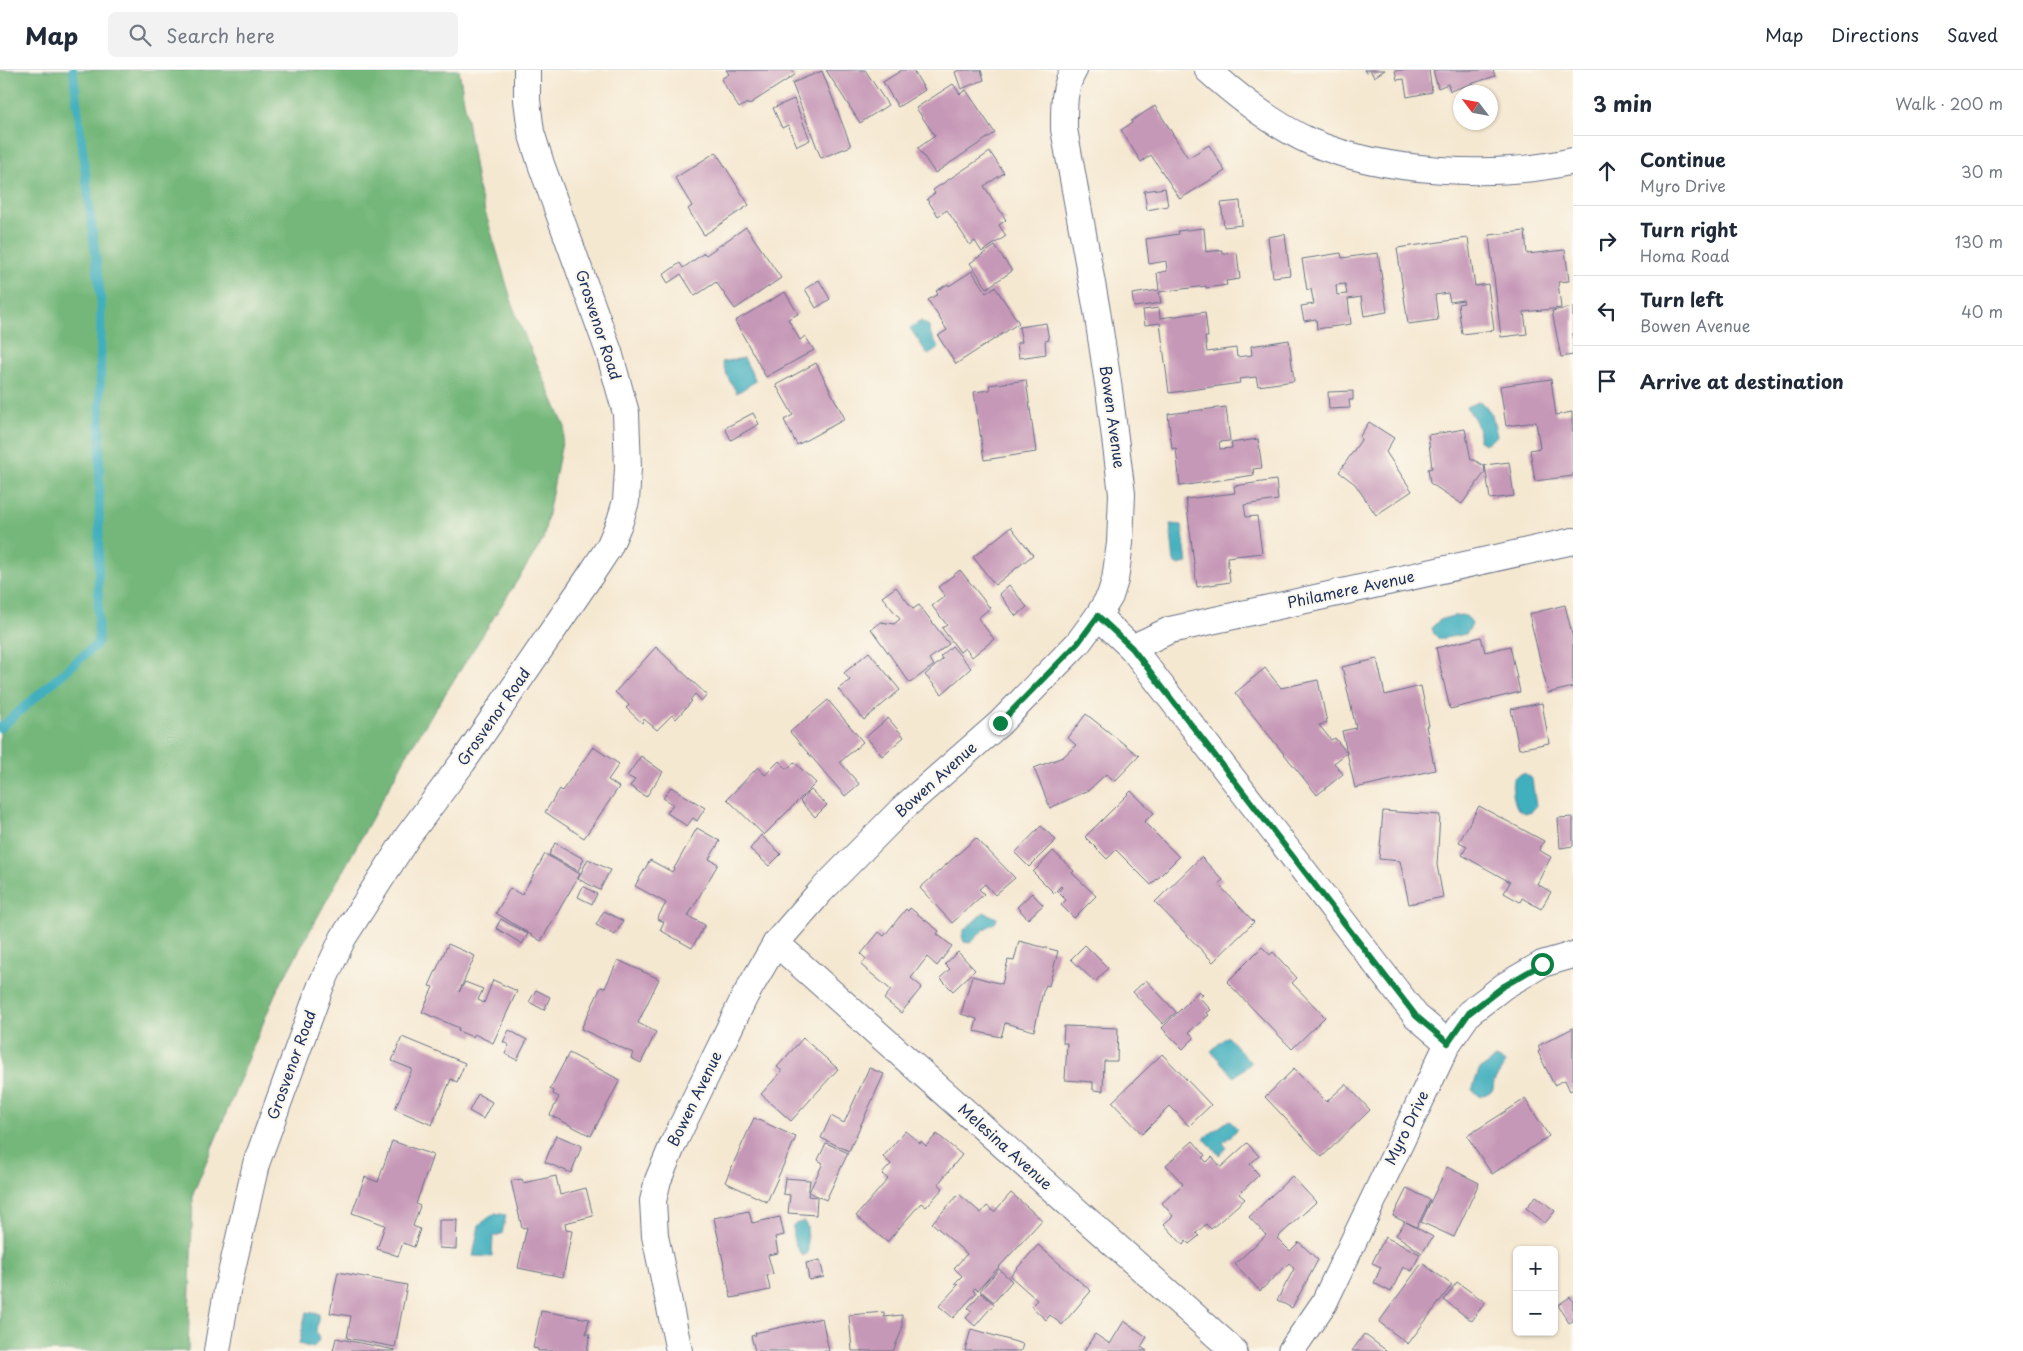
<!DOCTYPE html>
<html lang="en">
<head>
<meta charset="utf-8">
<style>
  :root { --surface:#fff; --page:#f2f2f3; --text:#1f2937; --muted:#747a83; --line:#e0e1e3 }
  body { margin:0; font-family:"Playpen Sans",sans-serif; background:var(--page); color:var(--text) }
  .controls { position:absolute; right:15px; bottom:15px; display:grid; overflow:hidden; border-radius:8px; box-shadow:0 1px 4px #0004 }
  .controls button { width:45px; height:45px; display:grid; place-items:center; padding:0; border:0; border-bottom:1px solid var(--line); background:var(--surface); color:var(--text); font:25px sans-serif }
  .compass { position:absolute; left:1453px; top:15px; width:45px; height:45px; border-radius:50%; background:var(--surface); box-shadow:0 1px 4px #0004; rotate:302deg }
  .stop { position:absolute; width:15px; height:15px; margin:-11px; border:4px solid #0b8043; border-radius:50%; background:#fff }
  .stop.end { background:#0b8043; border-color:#fff; box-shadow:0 1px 5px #0008 }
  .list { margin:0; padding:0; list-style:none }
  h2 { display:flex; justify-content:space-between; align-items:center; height:65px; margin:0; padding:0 20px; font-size:21px }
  h2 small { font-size:16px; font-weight:400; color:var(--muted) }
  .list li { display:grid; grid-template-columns:32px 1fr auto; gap:15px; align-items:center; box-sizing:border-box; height:70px; padding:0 20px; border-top:1px solid var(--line) }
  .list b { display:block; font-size:19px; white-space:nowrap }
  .list p { margin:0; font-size:16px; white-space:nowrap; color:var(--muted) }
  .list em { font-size:16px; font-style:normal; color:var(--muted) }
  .icon { flex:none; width:28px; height:28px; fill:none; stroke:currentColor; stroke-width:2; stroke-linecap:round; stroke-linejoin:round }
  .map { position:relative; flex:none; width:1573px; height:1281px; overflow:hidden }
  header { display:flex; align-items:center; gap:30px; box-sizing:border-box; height:70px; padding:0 25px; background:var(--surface); border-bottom:1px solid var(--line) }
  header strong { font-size:24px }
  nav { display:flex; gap:28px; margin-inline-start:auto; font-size:18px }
  .search { width:350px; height:45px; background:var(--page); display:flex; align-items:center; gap:12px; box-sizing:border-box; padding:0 18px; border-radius:8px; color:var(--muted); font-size:19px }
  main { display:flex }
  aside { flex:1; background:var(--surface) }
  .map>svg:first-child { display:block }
</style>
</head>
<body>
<header>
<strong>Map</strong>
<div class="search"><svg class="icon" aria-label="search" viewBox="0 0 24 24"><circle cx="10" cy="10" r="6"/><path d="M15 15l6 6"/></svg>Search here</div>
<nav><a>Map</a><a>Directions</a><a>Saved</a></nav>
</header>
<main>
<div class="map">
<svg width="1573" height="1281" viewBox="0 0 1573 1281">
  <rect width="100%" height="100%" fill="#fbf7ec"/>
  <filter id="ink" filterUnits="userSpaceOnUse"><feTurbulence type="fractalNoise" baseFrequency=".02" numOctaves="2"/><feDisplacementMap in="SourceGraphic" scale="10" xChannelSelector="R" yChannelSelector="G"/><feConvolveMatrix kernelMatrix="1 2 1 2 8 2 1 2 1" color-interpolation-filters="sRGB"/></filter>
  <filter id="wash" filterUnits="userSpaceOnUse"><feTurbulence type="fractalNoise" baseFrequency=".0096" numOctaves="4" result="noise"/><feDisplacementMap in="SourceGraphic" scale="20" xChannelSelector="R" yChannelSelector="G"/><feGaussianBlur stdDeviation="1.12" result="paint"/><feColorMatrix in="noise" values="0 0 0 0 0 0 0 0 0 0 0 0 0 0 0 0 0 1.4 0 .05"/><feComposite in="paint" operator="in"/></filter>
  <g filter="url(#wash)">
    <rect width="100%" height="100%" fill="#f5e8d1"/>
    <path fill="#74b77a" stroke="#48736c" d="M0 0H459L478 118 516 246 565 357 543 470 410 679 275 924 193 1124 188 1281H0Z"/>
    <g fill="#41afbe" stroke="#2e6f8e">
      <path d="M921 251 929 256 930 263 939 278 928 285 910 258Z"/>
      <path d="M744 288 756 311 737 323 728 308 722 292Z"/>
      <path d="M1480 331 1492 344 1497 366 1486 374 1479 371C1480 357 1475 348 1466 337Z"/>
      <path d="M1170 454 1182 455 1187 493 1178 495 1174 492Z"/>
      <path d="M1461 545C1468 546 1470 549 1472 555L1466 564 1439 569 1434 564 1432 558C1439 547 1449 547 1461 545Z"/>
      <path d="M1523 703 1532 709 1536 736 1532 741 1525 743C1523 742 1520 741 1518 739 1514 734 1511 716 1513 710 1514 706 1519 705 1523 703Z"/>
      <path d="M984 842 997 848 996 852 986 858 970 873 964 872 962 866 964 860Z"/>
      <path d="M1227 966 1251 993 1234 1007 1211 981Z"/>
      <path d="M1496 988 1506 993 1494 1011 1493 1020 1481 1027 1472 1020 1479 1000Z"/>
      <path d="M1229 1050 1238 1059 1223 1073 1227 1078 1219 1085 1204 1068Z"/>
      <path d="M495 1143 506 1145 502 1164 493 1166 492 1187 473 1186 479 1155Z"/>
      <path d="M804 1151 807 1157 808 1183 803 1186C795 1178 791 1165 793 1155Z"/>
      <path d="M306 1242 319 1244 316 1261 319 1270 313 1278 299 1274Z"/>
    </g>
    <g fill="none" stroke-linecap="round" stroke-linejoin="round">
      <path stroke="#41afbe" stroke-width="9" d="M0 658 98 573 101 231 73 0"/>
    </g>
    <g id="blocks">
      <g fill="#c698b7" fill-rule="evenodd">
        <path d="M726 0H792L795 5 748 35 747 33 739 38 721 9 729 4Z"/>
        <path d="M826 0H865L888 35 860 53Z"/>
        <path d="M902 0H913L925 20 898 37 883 12Z"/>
        <path d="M959 0H981L984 10 961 19 955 2Z"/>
        <path d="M1364 0H1385L1374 7 1370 0 1366 3Z"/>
        <path d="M1395 0H1429L1432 22 1407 27 1404 9 1397 10Z"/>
        <path d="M1433 0H1493L1495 6 1450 21 1448 14 1438 18Z"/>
        <path d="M822 1 851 76 821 88 792 13Z"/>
        <path d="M953 14 960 24 966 20 995 63 935 103 918 78 935 66 916 38Z"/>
        <path d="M794 29 810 70 797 76 788 55 782 58 773 38Z"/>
        <path d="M1155 36 1188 88 1209 75 1225 101 1180 129 1151 85 1141 92 1121 60 1132 53 1131 51Z"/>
        <path d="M716 82 749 135 704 165 688 139 692 136 675 108Z"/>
        <path d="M990 82 1004 103 984 116 1006 150 999 155 1006 166 982 182 975 171 970 175 947 140 938 146 927 129 935 123 933 120Z"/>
        <path d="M1165 118 1168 136 1147 140 1144 121Z"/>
        <path d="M1240 131 1242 155 1224 157 1221 133Z"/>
        <path d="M746 157 781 208 735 239 716 212 695 226 681 204 668 213 663 205 680 193 683 198 704 183 706 185Z"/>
        <path d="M1204 158 1206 182 1222 180 1223 184 1237 183 1240 209 1226 211 1227 215 1206 218V216L1159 222 1161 233 1134 237 1132 224 1159 220 1157 203 1167 201 1166 191 1149 194 1146 169 1179 164 1178 161Z"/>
        <path d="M1525 161 1527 184 1565 180 1569 211 1558 212 1561 238 1524 242 1527 264 1501 267 1489 165Z"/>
        <path d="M1285 164 1290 205 1273 207 1268 167Z"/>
        <path d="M1468 168 1475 216 1488 214 1494 260 1462 264 1458 234 1464 233 1463 230 1450 232 1448 223 1435 225 1438 250 1408 254 1397 178Z"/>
        <path d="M995 176 1012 201 987 218 970 193Z"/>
        <path d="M1341 183 1342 188 1378 183 1387 242 1364 246 1361 227 1348 229 1351 254 1317 259 1316 249 1304 251 1301 236 1314 234 1311 219 1307 220 1302 189ZM1345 214 1347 224 1337 225 1336 215Z"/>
        <path d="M972 201 986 223 995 217 1019 253 956 294 938 266 947 260 928 230 938 224 936 221 948 214 949 216Z"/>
        <path d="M819 210 830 229 816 238 805 219Z"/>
        <path d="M785 222 798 244 788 249 800 270 805 266 814 280 766 307 735 251Z"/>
        <path d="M1573 237V285L1561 287 1552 241Z"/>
        <path d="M1159 238 1160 248 1205 242 1208 267H1205L1207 282 1236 278 1237 287 1252 285 1251 276 1289 270 1294 311 1258 316 1256 307 1239 309 1240 313 1169 323 1160 253 1145 255 1143 240Z"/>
        <path d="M1046 253 1049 270 1045 271 1046 284 1019 288 1017 273 1022 272 1019 257Z"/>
        <path d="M816 293 845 349 797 375 784 350 793 345 776 315Z"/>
        <path d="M1551 309 1556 345 1572 342 1573 406 1535 411 1530 380 1540 378 1536 352 1506 356 1500 316Z"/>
        <path d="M1026 310 1036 382 984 390 974 322 990 320 989 315Z"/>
        <path d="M1353 321V330H1349L1350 338 1329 339 1328 322Z"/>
        <path d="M1226 337 1230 371 1219 372 1220 379 1232 378 1231 373 1258 369 1262 398 1253 399 1254 405 1180 416 1176 378 1172 379 1168 344Z"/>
        <path d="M753 343 759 354 731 370 725 358Z"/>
        <path d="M1369 352 1394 368 1386 382 1412 421 1376 445 1355 414 1339 402 1361 370 1360 366Z"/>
        <path d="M1465 359 1471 390H1474L1484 396 1485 402 1462 434 1430 413 1428 399 1432 398 1428 365Z"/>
        <path d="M1509 392 1514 426 1490 429 1485 395Z"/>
        <path d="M1276 410 1278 430 1244 435 1246 447 1257 446 1262 483 1227 487 1230 512 1197 517 1186 429 1235 423 1234 416Z"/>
        <path d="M1011 457 1033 485 995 515 973 487Z"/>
        <path d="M960 500 990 538 978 548 994 569 972 587 965 578 960 582 942 558 947 555 932 536 945 526 938 517Z"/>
        <path d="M1009 515 1027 537 1016 546 999 524Z"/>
        <path d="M896 517 913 539 919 535 949 574 929 589 934 595 910 613 871 559 881 552 894 554 900 549 882 527Z"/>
        <path d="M1565 535 1573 568V617L1548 623 1529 544Z"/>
        <path d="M1481 567 1485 582 1510 576 1520 622 1450 639 1436 578Z"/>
        <path d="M952 576 971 598 942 624 925 605 943 589 940 587Z"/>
        <path d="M656 577 707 625 702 631 695 624 690 630 692 631 676 649 672 645 657 660 644 649 642 653 626 638 629 635 615 622Z"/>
        <path d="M869 582 900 620 864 650 838 619 850 610 844 603Z"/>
        <path d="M1377 589 1385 625 1421 616 1429 656H1426L1435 700 1355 718 1342 661 1356 658 1342 597Z"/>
        <path d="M1265 598 1281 618 1318 610 1327 653 1319 655 1331 670 1335 668 1347 683 1334 693 1343 704 1317 725 1235 623Z"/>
        <path d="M828 630 863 672 840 692 859 714 845 726 790 662Z"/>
        <path d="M1542 633 1549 673 1519 679 1511 639Z"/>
        <path d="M1086 644 1139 686 1115 711 1106 704 1089 720 1050 738 1034 698 1063 687 1076 675 1068 668Z"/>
        <path d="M888 648 904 667 882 686 866 667Z"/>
        <path d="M593 677 619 694 608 710 619 717 584 768 545 742 560 719 562 721Z"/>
        <path d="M641 686 663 702 646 727 630 716 635 710 627 706Z"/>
        <path d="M779 691 787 699 794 692 816 713 764 765 727 729 758 697 765 705Z"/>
        <path d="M671 717 705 738 697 751 693 748 687 756 667 743 673 734 663 728Z"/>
        <path d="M811 720 827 735 815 747 800 731Z"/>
        <path d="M1131 721 1154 743 1144 752 1179 787 1151 815 1116 780 1107 789 1085 767Z"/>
        <path d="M1479 736 1544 771 1539 780 1551 787 1537 814 1551 822 1541 839 1522 828 1520 832 1504 823 1510 812 1462 785 1467 776 1459 772Z"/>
        <path d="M1383 741 1440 745 1437 795 1443 827 1409 834 1400 791 1379 789Z"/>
        <path d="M1573 747V776L1560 778 1558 748Z"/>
        <path d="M1041 756 1056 770 1029 797 1015 783Z"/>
        <path d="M697 758 720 771 709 789 718 794 688 846 705 855 692 878 660 860 664 852 657 849 666 833 635 816 650 790 672 802Z"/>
        <path d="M761 765 781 784 769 796 750 779Z"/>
        <path d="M976 768 1015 808 995 825 985 814 979 819 984 824 952 853 920 818Z"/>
        <path d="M555 773 584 789 578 801 549 785Z"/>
        <path d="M1053 781 1074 801 1072 803 1096 826 1074 848 1061 835 1066 830 1058 822 1062 817 1061 816 1054 823 1033 802Z"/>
        <path d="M545 784 580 804 541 871 496 843 510 818 522 825Z"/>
        <path d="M1201 787 1223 810 1218 814 1254 852 1213 892 1155 832Z"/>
        <path d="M588 789 610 800 600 820 578 809Z"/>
        <path d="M583 816 597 824 592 834 578 827Z"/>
        <path d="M1032 823 1043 835 1028 849 1017 837Z"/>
        <path d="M910 838 939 861 937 864 952 876 937 896 927 887 911 908 922 917 901 943 884 929 891 920 861 895 866 889 861 884 879 862 884 866 906 839 908 841Z"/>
        <path d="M604 841 623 851 615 865 596 855Z"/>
        <path d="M501 849 528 864 522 874 496 858Z"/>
        <path d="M1019 871 1058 881 1049 916 1046 915 1043 922 1034 961 1005 953 1001 967 974 961 977 949 961 944 972 906 1002 914 1008 890 1014 891Z"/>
        <path d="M448 874 475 886 459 922 465 912 483 919 478 930 484 933 493 910 517 921 493 973 474 964 473 967 458 961 459 958 422 942 433 917 429 916Z"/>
        <path d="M1085 875 1108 898 1095 912 1071 889Z"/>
        <path d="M1262 877 1270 885 1273 882 1297 908 1292 913 1325 947 1292 979 1227 912Z"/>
        <path d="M958 882 975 900 953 921 940 908 950 899 945 894Z"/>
        <path d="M618 890 659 909 638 953 656 962 641 993 631 988 633 983 581 959 601 917 605 918Z"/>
        <path d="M1146 910 1176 942 1163 954 1133 922Z"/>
        <path d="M536 920 550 927 544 940 529 932Z"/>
        <path d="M1199 921 1203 925 1200 928 1211 940 1207 943 1209 945 1189 962 1194 968 1183 979 1162 958Z"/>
        <path d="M1064 956 1118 958 1117 991H1104L1103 1021 1093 1020V1012L1065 1010 1067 973H1063Z"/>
        <path d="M1573 958V1019L1570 1021 1565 1010 1554 1015 1538 982 1540 981 1538 976Z"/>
        <path d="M509 960 527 970 517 990 505 984 509 975 503 972Z"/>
        <path d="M402 967 465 993 457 1012 451 1009 432 1055 395 1039 412 999 392 991Z"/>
        <path d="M803 968 838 999 791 1051 761 1024 782 1001 777 997Z"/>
        <path d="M569 983 620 1010 591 1066 550 1045 559 1027 553 1024 554 1021 550 1019Z"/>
        <path d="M1162 984 1211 1035 1189 1056 1170 1036 1142 1064 1112 1032Z"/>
        <path d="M869 998 884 1004 849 1081 821 1068 831 1046 844 1053Z"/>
        <path d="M1294 999 1326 1032 1346 1014 1370 1040 1322 1087 1265 1027Z"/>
        <path d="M478 1024 492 1032 483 1049 469 1041Z"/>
        <path d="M1525 1029 1549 1066 1492 1104 1467 1066Z"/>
        <path d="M754 1048 796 1067 767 1132 725 1112Z"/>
        <path d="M905 1061 920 1073 921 1071 926 1076 937 1064 962 1085 938 1114 943 1118 926 1137 921 1133 887 1172 856 1146 888 1109 882 1104 891 1094 883 1087Z"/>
        <path d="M556 1065 582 1076 571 1103 545 1092Z"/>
        <path d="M392 1071 433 1085 416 1134 420 1136 413 1156 420 1159 414 1177 403 1173 398 1186 377 1179 385 1155 352 1143 365 1107 378 1112Z"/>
        <path d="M1193 1071 1205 1085 1202 1088 1207 1092 1212 1087 1221 1097 1247 1073 1259 1086 1250 1094 1259 1105 1239 1124 1245 1129 1211 1159 1206 1154 1196 1163 1199 1166 1189 1174 1186 1171 1183 1175 1164 1154 1173 1146 1162 1133 1183 1114 1166 1095Z"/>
        <path d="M826 1073 848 1083 826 1130 809 1122 823 1093 818 1090Z"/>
        <path d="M1447 1097 1479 1113 1454 1167 1421 1152Z"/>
        <path d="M556 1106 560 1125 586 1118 593 1146 565 1153 566 1160 572 1161 563 1207 518 1198 527 1157 522 1158 511 1111 522 1109 523 1113Z"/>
        <path d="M1292 1106 1316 1132 1277 1168 1290 1181 1299 1172 1318 1190 1292 1238 1277 1230 1294 1199 1289 1193 1260 1221 1235 1194 1266 1165 1249 1147Z"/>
        <path d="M785 1108 810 1110 808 1126 817 1127 816 1145 788 1143 790 1125 783 1124Z"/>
        <path d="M1407 1118 1430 1130 1417 1157 1406 1152 1433 1167 1422 1183 1396 1165 1405 1152 1393 1146Z"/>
        <path d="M1011 1123 1042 1150 978 1220 975 1218 973 1220 976 1223 953 1248 939 1236 958 1215 955 1213 962 1206 954 1198 967 1184 932 1153 959 1124 981 1143 987 1136 994 1142Z"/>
        <path d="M1536 1126 1555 1141 1545 1153 1526 1138Z"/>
        <path d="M749 1141 752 1153 780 1147 784 1165 775 1167 778 1183 768 1185 773 1204 767 1205 770 1220 731 1228 714 1148Z"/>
        <path d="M439 1150H457L456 1179 439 1178Z"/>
        <path d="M1385 1167 1420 1184 1412 1201 1403 1197 1391 1222 1374 1213 1381 1197 1372 1193Z"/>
        <path d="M1038 1175 1091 1221 1062 1255 1050 1245 1046 1250 1031 1236 1037 1230 1010 1206Z"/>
        <path d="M820 1190 824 1207 809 1210 806 1193Z"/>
        <path d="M1422 1193 1452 1215 1408 1274 1379 1252Z"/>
        <path d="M999 1199 1012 1211 994 1232 980 1221Z"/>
        <path d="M338 1202 407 1215 395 1277 347 1268 351 1246 330 1243Z"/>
        <path d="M1457 1212 1485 1232 1472 1251 1444 1230Z"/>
        <path d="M981 1223 994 1234 975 1256 966 1248 972 1241 968 1238Z"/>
        <path d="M1570 1227 1573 1231V1251L1569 1253 1558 1235Z"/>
        <path d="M541 1241 589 1249 586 1264H590L587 1281H538V1279L533 1278Z"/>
        <path d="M884 1242V1247L902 1245V1260L893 1281H852L849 1245Z"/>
        <path d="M822 1248 829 1281H755L751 1266 756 1265 755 1263Z"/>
        <path d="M1124 1251 1147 1267 1141 1277 1147 1281H1084L1095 1264 1110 1274Z"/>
        <path d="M971 1259 1023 1274 1021 1281H965Z"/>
        <path d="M1364 1264 1368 1267 1387 1281H1352Z"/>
        <path d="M336 1268 395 1280V1281H333Z"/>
      </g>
    </g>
  </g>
  <g filter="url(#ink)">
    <use href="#blocks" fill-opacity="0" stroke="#677086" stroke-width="1"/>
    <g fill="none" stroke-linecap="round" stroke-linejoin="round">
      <g stroke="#677086" stroke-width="28">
        <g id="minor">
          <path d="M1208 0C1238 27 1274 55 1311 72 1384 103 1496 109 1573 91"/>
          <path d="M1098 546 1132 578 1416 946 1448 973"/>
          <path d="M1132 578 1170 560 1573 471"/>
          <path d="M776 873 1234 1281"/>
          <path d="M217 1281 227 1221 256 1094 320 918 343 868 408 766 463 692 588 509 609 477 620 451 626 431 628 398 626 343 609 282 541 94 531 62 527 30V0"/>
          <path d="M679 1281 655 1166 653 1131 658 1110 674 1072 745 926 776 873 821 821 903 738 1000 653 1078 573 1098 546 1110 526 1115 510 1120 473 1122 424 1109 320 1097 241 1064 59C1064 38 1063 18 1074 0"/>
          <path d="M1291 1281 1324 1233 1448 973 1469 943 1504 916 1542 894 1573 885"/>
        </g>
      </g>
      <use href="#minor" stroke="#fff" stroke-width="26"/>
    </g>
  </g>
  <g fill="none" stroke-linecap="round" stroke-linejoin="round" filter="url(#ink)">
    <path stroke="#0b8043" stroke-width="6" d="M1000 653 1078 573 1098 546 1132 578 1416 946 1448 973 1469 943 1504 916 1542 894"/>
  </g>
  <g text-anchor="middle" stroke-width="4.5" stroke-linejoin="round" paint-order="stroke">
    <g font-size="15" fill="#1b2f5e" stroke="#fbf7ec">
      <text transform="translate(598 255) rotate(72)" y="5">Grosvenor Road</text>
      <text transform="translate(1112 347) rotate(82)" y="5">Bowen Avenue</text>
      <text transform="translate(1351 520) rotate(-12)" y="5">Philamere Avenue</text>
      <text transform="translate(494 647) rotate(-55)" y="5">Grosvenor Road</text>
      <text transform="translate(936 710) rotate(-42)" y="5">Bowen Avenue</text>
      <text transform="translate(292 995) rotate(-70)" y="5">Grosvenor Road</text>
      <text transform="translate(695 1029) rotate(-64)" y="5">Bowen Avenue</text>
      <text transform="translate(1407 1058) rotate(-64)" y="5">Myro Drive</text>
      <text transform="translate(1005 1077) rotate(42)" y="5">Melesina Avenue</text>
    </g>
  </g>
</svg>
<div class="controls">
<button>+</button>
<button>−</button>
</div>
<svg class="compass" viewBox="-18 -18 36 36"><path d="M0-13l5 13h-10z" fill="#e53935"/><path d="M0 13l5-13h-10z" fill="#747a83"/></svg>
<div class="stop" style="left:1542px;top:894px"></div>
<div class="stop end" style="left:1000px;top:653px"></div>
</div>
<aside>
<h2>3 min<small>Walk · 200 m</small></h2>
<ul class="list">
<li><svg class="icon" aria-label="ahead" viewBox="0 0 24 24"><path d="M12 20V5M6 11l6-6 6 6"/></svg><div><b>Continue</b><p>Myro Drive</p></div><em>30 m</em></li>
<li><svg class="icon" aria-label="right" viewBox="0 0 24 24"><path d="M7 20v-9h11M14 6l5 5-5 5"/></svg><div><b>Turn right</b><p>Homa Road</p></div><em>130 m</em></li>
<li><svg class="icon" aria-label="left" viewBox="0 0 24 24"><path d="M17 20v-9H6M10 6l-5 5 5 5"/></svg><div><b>Turn left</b><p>Bowen Avenue</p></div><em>40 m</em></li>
<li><svg class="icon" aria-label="arrive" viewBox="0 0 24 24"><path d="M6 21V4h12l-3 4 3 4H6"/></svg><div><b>Arrive at destination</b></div></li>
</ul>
</aside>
</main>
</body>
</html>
